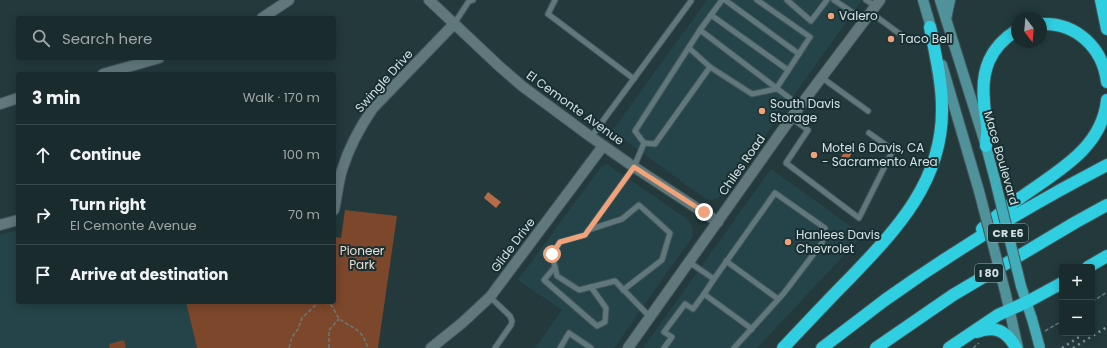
<!DOCTYPE html>
<html lang="en">
<head>
<meta charset="utf-8">
<style>
  :root { --surface:#1a2b2d; --page:#273739; --text:#f1f3f6; --muted:#9fa7aa; --line:#384749 }
  body { margin:0; font-family:Poppins,sans-serif; background:var(--page); color:var(--text) }
  .controls { position:absolute; right:12px; bottom:12px; display:grid; overflow:hidden; border-radius:4px; box-shadow:0 2px 10px #0003 }
  .controls button { width:36px; height:36px; display:grid; place-items:center; padding:0; border:0; border-bottom:1px solid var(--line); background:var(--surface); color:var(--text); font:20px sans-serif }
  .compass { position:absolute; left:1011px; top:12px; width:36px; height:36px; border-radius:50%; background:var(--surface); box-shadow:0 2px 10px #0003; rotate:164deg }
  .stop { position:absolute; width:12px; height:12px; margin:-9px; border:3px solid #f0a27a; border-radius:50%; background:#fff }
  .stop.end { background:#f0a27a; border-color:#fff; box-shadow:0 1px 4px #0008 }
  .list { margin:0; padding:0; list-style:none }
  h2 { display:flex; justify-content:space-between; align-items:center; height:52px; margin:0; padding:0 16px; font-size:17px }
  h2 small { font-size:13px; font-weight:400; color:var(--muted) }
  .list li { display:grid; grid-template-columns:26px 1fr auto; gap:12px; align-items:center; box-sizing:border-box; height:60px; padding:0 16px; border-top:1px solid var(--line) }
  .list b { display:block; font-size:15px; white-space:nowrap }
  .list p { margin:0; font-size:13px; white-space:nowrap; color:var(--muted) }
  .list em { font-size:13px; font-style:normal; color:var(--muted) }
  .icon { flex:none; width:22px; height:22px; fill:none; stroke:currentColor; stroke-width:2; stroke-linecap:round; stroke-linejoin:round }
  .map { position:relative; flex:none; width:1107px; height:348px; overflow:hidden }
  .search { position:absolute; background:var(--surface); box-shadow:0 2px 10px #0003; left:16px; top:16px; width:320px; height:44px; display:flex; align-items:center; gap:10px; box-sizing:border-box; padding:0 14px; border-radius:4px; color:var(--muted); font-size:15px }
  .panel { position:absolute; background:var(--surface); box-shadow:0 2px 10px #0003; left:16px; top:72px; width:320px; height:232px; border-radius:4px }
  .map>svg:first-child { display:block }
</style>
</head>
<body>
<div class="map">
<svg width="1107" height="348" viewBox="0 0 1107 348">
  <rect width="100%" height="100%" fill="#23393c"/>
  <g fill="#254449">
    <path d="M707 0H862L726 191 720 197 712 200 706 199 612 131Z"/>
    <path d="M607 164 687 219 692 226 693 236 614 348H535L562 310 518 280 601 167 604 165Z"/>
    <path d="M771 169 863 235 757 348H643Z"/>
    <path d="M18 230V302H186L197 348H0V235Z"/>
  </g>
  <g fill="#7c472b">
    <path d="M345 210 397 216 378 348H197L186 302H334V237L341 238Z"/>
    <path d="M124 340 126 348H110L109 344Z"/>
  </g>
  <g fill="#b66d47">
    <path d="M846 147 853 150 848 161 841 158Z"/>
    <path d="M488 192 501 202 496 208 484 198Z"/>
  </g>
  <g fill="none" stroke-linecap="round" stroke-linejoin="round">
    <g stroke="#435659" stroke-width="7">
      <g id="service">
        <path d="M555 0 548 14 634 79"/>
        <path d="M725 0 799 54"/>
        <path d="M787 0 811 21 827 0"/>
        <path d="M834 0 864 20"/>
        <path d="M866 0 875 6"/>
        <path d="M870 12 908 40"/>
        <path d="M711 15 788 70"/>
        <path d="M454 24 469 1 473 0"/>
        <path d="M700 30 722 0"/>
        <path d="M710 67 752 94 776 89 810 37 757 0"/>
        <path d="M821 77 868 111"/>
        <path d="M791 118 808 130 786 163 859 218 893 150 869 133"/>
        <path d="M591 137 691 1"/>
        <path d="M644 143 655 144 710 67 689 48"/>
        <path d="M588 230 622 219 639 205 670 233 662 260 623 290"/>
        <path d="M726 261 778 299"/>
        <path d="M689 262 714 279 775 193 825 228 822 243 784 293 734 348"/>
        <path d="M555 267 544 280 597 326 605 322 606 308 591 287"/>
        <path d="M704 294 714 279"/>
        <path d="M490 297 510 316 512 321 511 325 495 348"/>
        <path d="M650 317 615 281 579 290 557 276 552 254 560 242 585 235 634 167 644 143 635 131 700 30 800 106"/>
        <path d="M560 348 569 333 591 348"/>
        <path d="M664 348 672 337 664 332 685 304 693 309 704 294 752 329"/>
      </g>
    </g>
    <g stroke="#435659" stroke-width="12">
      <g id="minor">
        <path d="M429 0 499 66 522 86 591 137 634 167 718 222"/>
        <path d="M334 210C337 197 338 183 342 170 349 147 360 127 373 108L454 24"/>
        <path d="M0 225 18 220"/>
        <path d="M431 348 462 323 490 297 603 146"/>
      </g>
    </g>
    <g stroke="#435659" stroke-width="12">
      <g id="tertiary">
        <path d="M262 18 289 0"/>
        <path d="M103 74 159 58"/>
        <path d="M0 104 18 98"/>
        <path d="M628 348 791 118 880 0"/>
      </g>
    </g>
    <g stroke="#435659" stroke-width="12">
      <g id="secondary">
        <path d="M923 0 933 34"/>
        <path d="M940 0 985 143"/>
        <path d="M946 19 950 0"/>
        <path d="M942 65 979 191"/>
        <path d="M1006 295 1018 348"/>
      </g>
    </g>
    <g stroke="#435659" stroke-width="12">
      <g id="primary">
        <path d="M986 146 995 180"/>
        <path d="M1021 286 1032 319"/>
      </g>
    </g>
    <g stroke="#435659" stroke-width="14">
      <g id="motorway">
        <path d="M1101 0 1107 29"/>
        <path d="M1041 24C1076 22 1103 48 1107 82"/>
        <path d="M986 146C986 140 988 132 987 125 986 117 984 109 984 101 981 70 990 47 1017 30"/>
        <path d="M982 229C994 218 1007 207 1020 198 1056 172 1102 149 1107 100"/>
        <path d="M1088 267 1107 256"/>
        <path d="M977 332C995 325 1007 331 1016 348"/>
        <path d="M783 348C805 325 827 301 850 278 897 229 943 181 942 108 942 81 935 53 930 27"/>
        <path d="M822 348C843 332 864 316 885 300 955 250 1030 205 1107 165"/>
        <path d="M876 348 953 295 1076 222 1107 205"/>
        <path d="M949 348 998 315 1027 302 1062 283"/>
      </g>
    </g>
    <g stroke="#677a7c" stroke-width="1.5" stroke-dasharray="4 2" stroke-linecap="butt">
      <path d="M325 302 332 306 339 319 357 330 363 336 368 348"/>
      <path d="M1092 302 1107 292"/>
      <path d="M1045 331 1062 321"/>
      <path d="M289 348 292 337 298 329 302 318 319 302"/>
      <path d="M329 348V330L339 319"/>
      <path d="M973 348 979 343"/>
    </g>
    <use href="#service" stroke="#60787c" stroke-width="5"/>
    <use href="#minor" stroke="#60787c" stroke-width="10"/>
    <use href="#tertiary" stroke="#60787c" stroke-width="10"/>
    <use href="#secondary" stroke="#51929a" stroke-width="10"/>
    <use href="#primary" stroke="#43acb9" stroke-width="10"/>
    <use href="#motorway" stroke="#2fcee1" stroke-width="12"/>
    <g stroke="#829396" stroke-width="2.5" stroke-dasharray="2 4" stroke-linecap="butt">
      <path d="M1062 348 1079 337"/>
      <path d="M1073 348 1107 327"/>
    </g>
    <g stroke="#435659" stroke-width="12" stroke-linecap="butt">
      <path id="secondary-bridge" d="M979 191 1006 295"/>
    </g>
    <g stroke="#435659" stroke-width="12" stroke-linecap="butt">
      <g id="primary-bridge">
        <path d="M995 180 1021 286"/>
        <path d="M1032 319 1040 348"/>
      </g>
    </g>
    <use href="#secondary-bridge" stroke="#51929a" stroke-width="10"/>
    <use href="#primary-bridge" stroke="#43acb9" stroke-width="10"/>
  </g>
  <g fill="none" stroke-linecap="round" stroke-linejoin="round">
    <path stroke="#f0a27a" stroke-width="5" d="M552 254 560 242 585 235 634 167 704 212"/>
  </g>
  <g fill="#f0a27a" stroke="#182f32" stroke-width="1.5">
    <circle cx="831" cy="16" r="4"/>
    <circle cx="891" cy="39" r="4"/>
    <circle cx="762" cy="111" r="4"/>
    <circle cx="814" cy="155" r="4"/>
    <circle cx="788" cy="242" r="4"/>
  </g>
  <g text-anchor="middle" stroke-width="4" stroke-linejoin="round" paint-order="stroke">
    <g fill="#182f32" stroke="#9cacae" stroke-width="1">
      <rect x="988" y="224" width="40" height="18" rx="3"/>
      <rect x="975" y="264" width="28" height="18" rx="3"/>
    </g>
    <g font-size="11" font-weight="bold" fill="#d4e1e3">
      <text x="1008" y="237">CR E6</text>
      <text x="989" y="277">I 80</text>
    </g>
    <g font-size="12" fill="#d4e1e3" stroke="#182f32" text-anchor="start">
      <text x="839" y="20">Valero</text>
      <text x="899" y="43">Taco Bell</text>
      <text x="770" y="108">South Davis<tspan x="770" dy="14">Storage</tspan></text>
      <text x="822" y="152">Motel 6 Davis, CA<tspan x="822" dy="14">- Sacramento Area</tspan></text>
      <text x="796" y="239">Hanlees Davis<tspan x="796" dy="14">Chevrolet</tspan></text>
    </g>
    <g font-size="12" fill="#d4e1e3" stroke="#182f32">
      <text transform="translate(384 81) rotate(-48)" y="4">Swingle Drive</text>
      <text transform="translate(575 108) rotate(36)" y="4">El Cemonte Avenue</text>
      <text transform="translate(1001 158) rotate(74)" y="4">Mace Boulevard</text>
      <text transform="translate(742 165) rotate(-55)" y="4">Chiles Road</text>
      <text transform="translate(513 245) rotate(-53)" y="4">Glide Drive</text>
    </g>
    <g font-size="12" fill="#f1dcd2" stroke="#182f32">
      <text x="362" y="255">Pioneer<tspan x="362" dy="14">Park</tspan></text>
    </g>
  </g>
</svg>
<div class="controls">
<button>+</button>
<button>−</button>
</div>
<svg class="compass" viewBox="-18 -18 36 36"><path d="M0-13l5 13h-10z" fill="#e53935"/><path d="M0 13l5-13h-10z" fill="#9fa7aa"/></svg>
<div class="stop" style="left:552px;top:254px"></div>
<div class="stop end" style="left:704px;top:212px"></div>
<div class="search"><svg class="icon" aria-label="search" viewBox="0 0 24 24"><circle cx="10" cy="10" r="6"/><path d="M15 15l6 6"/></svg>Search here</div>
<section class="panel">
<h2>3 min<small>Walk · 170 m</small></h2>
<ul class="list">
<li><svg class="icon" aria-label="ahead" viewBox="0 0 24 24"><path d="M12 20V5M6 11l6-6 6 6"/></svg><div><b>Continue</b></div><em>100 m</em></li>
<li><svg class="icon" aria-label="right" viewBox="0 0 24 24"><path d="M7 20v-9h11M14 6l5 5-5 5"/></svg><div><b>Turn right</b><p>El Cemonte Avenue</p></div><em>70 m</em></li>
<li><svg class="icon" aria-label="arrive" viewBox="0 0 24 24"><path d="M6 21V4h12l-3 4 3 4H6"/></svg><div><b>Arrive at destination</b></div></li>
</ul>
</section>
</div>
</body>
</html>
